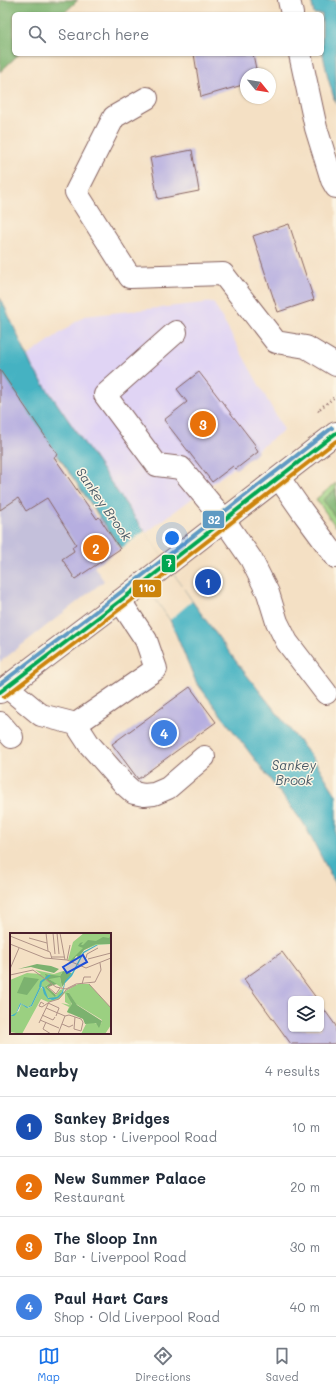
<!DOCTYPE html>
<html lang="en">
<head>
<meta charset="utf-8">
<style>
  :root { --surface:#fff; --page:#f6f6f7; --text:#1f2937; --muted:#747a83; --line:#e0e1e3; --accent:#1a73e8 }
  body { margin:0; font-family:Mali,sans-serif; background:var(--page); color:var(--text) }
  .controls { position:absolute; right:12px; bottom:12px; display:grid; overflow:hidden; border-radius:6px; box-shadow:0 1px 3px #0004 }
  .controls button { width:36px; height:36px; display:grid; place-items:center; padding:0; border:0; border-bottom:1px solid var(--line); background:var(--surface); color:var(--text); font:20px sans-serif }
  .compass { position:absolute; left:240px; top:68px; width:36px; height:36px; border-radius:50%; background:var(--surface); box-shadow:0 1px 3px #0004; rotate:120deg }
  .you { position:absolute; left:172px; top:538px; width:14px; height:14px; margin:-10px; border:3px solid #fff; border-radius:50%; background:#1a73e8; box-shadow:0 0 0 6px #1a73e833 }
  .badge { display:grid; place-items:center; width:26px; height:26px; border-radius:50%; background:var(--accent); color:#fff; font-size:13px; font-weight:700 }
  .pin { position:absolute; translate:-50% -50%; border:2px solid #fff; box-shadow:0 1px 4px #0006 }
  .list { margin:0; padding:0; list-style:none }
  h2 { display:flex; justify-content:space-between; align-items:center; height:52px; margin:0; padding:0 16px; font-size:17px }
  h2 small { font-size:13px; font-weight:400; color:var(--muted) }
  .list li { display:grid; grid-template-columns:26px 1fr auto; gap:12px; align-items:center; box-sizing:border-box; height:60px; padding:0 16px; border-top:1px solid var(--line) }
  .list b { display:block; font-size:15px; white-space:nowrap }
  .list p { margin:0; font-size:13px; white-space:nowrap; color:var(--muted) }
  .list em { font-size:13px; font-style:normal; color:var(--muted) }
  .icon { flex:none; width:22px; height:22px; fill:none; stroke:currentColor; stroke-width:2; stroke-linecap:round; stroke-linejoin:round }
  .map { position:relative; flex:none; width:336px; height:1044px; overflow:hidden }
  .search { position:absolute; background:var(--surface); box-shadow:0 1px 3px #0004; left:12px; right:12px; top:12px; height:44px; display:flex; align-items:center; gap:10px; box-sizing:border-box; padding:0 14px; border-radius:6px; color:var(--muted); font-size:15px }
  .sheet { height:292px; background:var(--surface) }
  nav { display:flex; justify-content:space-around; align-items:center; box-sizing:border-box; height:56px; border-top:1px solid var(--line); background:var(--surface); font-size:11px; color:var(--muted) }
  nav a { display:grid; justify-items:center; gap:2px }
  nav .on { color:var(--accent) }
  .map>svg:first-child { display:block }
</style>
</head>
<body>
<div class="map">
<svg width="336" height="1044" viewBox="0 0 336 1044">
  <rect width="100%" height="100%" fill="#fcf5e5"/>
  <filter id="ink" filterUnits="userSpaceOnUse"><feTurbulence type="fractalNoise" baseFrequency=".025" numOctaves="2"/><feDisplacementMap in="SourceGraphic" scale="8" xChannelSelector="R" yChannelSelector="G"/><feConvolveMatrix kernelMatrix="1 2 1 2 8 2 1 2 1" color-interpolation-filters="sRGB"/></filter>
  <filter id="wash" filterUnits="userSpaceOnUse"><feTurbulence type="fractalNoise" baseFrequency=".012" numOctaves="4" result="noise"/><feDisplacementMap in="SourceGraphic" scale="16" xChannelSelector="R" yChannelSelector="G"/><feGaussianBlur stdDeviation="0.9" result="paint"/><feColorMatrix in="noise" values="0 0 0 0 0 0 0 0 0 0 0 0 0 0 0 0 0 1.4 0 .05"/><feComposite in="paint" operator="in"/></filter>
  <g filter="url(#wash)">
    <rect width="100%" height="100%" fill="#f4e0c4"/>
    <path fill="#e0d4f4" d="M213 302 284 430 135 541 22 360 84 316Z"/>
    <path fill="#c4c0db" d="M0 429 104 581 0 662Z"/>
    <path fill="#9bd081" stroke="#727856" d="M336 483V527L316 499Z"/>
    <g fill="#7cb26f" stroke="#63684d">
      <path d="M0 0H78L63 14H14V54H19L0 72Z"/>
      <path d="M336 489V518L323 500Z"/>
    </g>
    <g fill="#45b2c2" stroke="#486876">
      <path d="M311 0H336V105L328 78 322 50V14H314Z"/>
      <path d="M0 298 3 303 32 367 192 601 238 664 315 761 336 795V885L304 824 196 682 170 620 0 371Z"/>
    </g>
    <path fill="#f4e0c4" d="M145 531 192 601 170 620 120 549Z"/>
    <g id="blocks">
      <g fill="#b6aee0">
        <path d="M194 54H253L257 74H246V84L201 97Z"/>
        <path d="M192 150 199 191 158 199 150 158Z"/>
        <path d="M289 224 314 300 278 312 253 236Z"/>
        <path d="M0 370 58 455 54 457 97 519 99 517 120 549 75 579 62 559 74 551 72 547 76 544 47 498 26 511 18 498 0 510Z"/>
        <path d="M199 372 256 446 255 447 258 452 236 469 233 466 212 482 164 420 187 402 177 389Z"/>
        <path d="M190 687 216 722 138 779 112 744Z"/>
        <path d="M282 952 317 999H291V1029H321V1005L336 1026V1044H291L244 979Z"/>
      </g>
    </g>
  </g>
  <g filter="url(#ink)">
    <use href="#blocks" fill-opacity="0" stroke="#866361" stroke-width="1"/>
    <g fill="none" stroke-linecap="round" stroke-linejoin="round">
      <g stroke="#866361" stroke-width="24">
        <g id="minor">
          <path d="M289 0 292 14"/>
          <path d="M300 54 316 128 332 180 336 187"/>
          <path d="M147 98 114 117 76 192 130 277 223 274 276 342 306 347 336 365"/>
          <path d="M176 332 105 395 157 465 181 468 224 520 251 559 268 593 277 622 287 642 326 693"/>
          <path d="M279 478 302 511 336 557"/>
          <path d="M7 687 41 715 76 724 89 744 125 785 134 793 144 795 154 794 168 788 204 757"/>
          <path d="M0 692 120 601 336 433"/>
          <path d="M0 723 12 737"/>
          <path d="M76 724 156 669 146 640 120 601"/>
        </g>
      </g>
      <path stroke="#866361" stroke-width="2.5" stroke-dasharray="1 3" stroke-linecap="butt" d="M319 411 318 410 336 396"/>
      <use href="#minor" stroke="#fff" stroke-width="22"/>
      <g stroke="#fcf5e5" stroke-width="7">
        <path id="bus-1" d="M0 692 120 601 336 433"/>
      </g>
      <g stroke="#fcf5e5" stroke-width="7">
        <path id="bus-2" d="M4 697 124 606 336 441"/>
      </g>
      <g stroke="#fcf5e5" stroke-width="7">
        <path id="bus-3" d="M0 684 116 596 332 428"/>
      </g>
      <use href="#bus-1" stroke="#00a651" stroke-width="4"/>
      <use href="#bus-2" stroke="#cc840b" stroke-width="4"/>
      <use href="#bus-3" stroke="#5e9ac3" stroke-width="4"/>
    </g>
  </g>
  <g text-anchor="middle" stroke-width="3" stroke-linejoin="round" paint-order="stroke">
    <g font-size="13" font-style="italic" fill="#485a67" stroke="#fcf5e5">
      <text transform="translate(104 504) rotate(55)" y="5">Sankey Brook</text>
      <text x="294" y="770">Sankey<tspan x="294" dy="15">Brook</tspan></text>
    </g>
  </g>
  <g transform="translate(10 933)">
    <rect width="101" height="101" fill="#f4e0c4"/>
    <path d="M74 0H101V11L86 12 74 17 69 24 66 23 63 29 58 27 63 9ZM25 37 44 41 53 38 50 43 43 44H50L52 55 39 46 40 41 35 42 40 50 36 53 38 56 45 63 50 57 53 56 52 59 49 63 41 66 36 63 32 53 30 54 21 72 18 74 10 70 6 80 1 82 0 47 17 40 31 41ZM68 51H79L101 75V92L95 101H71L77 89 91 91 92 87 66 71 58 59 62 72 58 80 62 81 57 79 59 74 51 70 60 72 55 69V60L49 66 38 69 31 66 12 101 0 99V83L9 78 11 71 18 75 22 73 31 54 40 67Z" fill="#9bd081"/>
    <path d="M101 2V11H86L74 17 69 24 66 23 63 28H60L73 15 68 13 70 10 73 9 71 12H73L78 7 86 8 93 4 99 5ZM27 31 41 33 49 36 44 40 21 34 8 36ZM53 38 62 40 52 54 50 44 39 46 47 51 37 54 46 62 45 64 35 54 40 50 36 46 35 41 50 43ZM14 44 29 46 17 62 7 60ZM56 60H59L67 72 92 88 89 95 86 90 75 91 73 86 57 79 62 71Z" fill="#7cb26f"/>
    <path d="M101 11 88 12 74 20 62 43 55 50 53 60 48 65 43 67 38 66 34 61 32 54H31L22 73 17 75 11 71 6 81 4 83H0L6 80 10 70 18 74 21 72 30 53 34 54 38 65 47 64 52 59 55 48 62 40 73 19 86 12Z" fill="#45b2c2"/>
    <path fill="none" stroke="#45b2c2" stroke-width="2" d="M30 54 31 49 40 42"/>
    <path fill="none" stroke="#b09387" stroke-width="1" d="M36 0 38 18M43 0 45 21M47 0 49 21M50 0 55 27M0 3 40 19 42 26M19 5 37 10M0 11 35 25 57 27 76 35 101 25M41 24H54M76 25 77 21 88 15M78 26 101 20M57 27 60 12M0 36 9 15M0 42 23 37 46 54 56 56 66 51 85 49 91 37 90 30M72 51 74 44H81M79 51 101 75M42 52 38 54 46 61 50 55M34 71 31 69 29 73 32 74 38 70 49 75 46 83M36 75 55 83M32 82 43 87 45 84M30 87 49 95M36 89 33 96 41 101M29 90 39 69 49 66 56 57 66 52M52 91 59 94 63 92M48 101 55 83 59 82 71 86 73 89 71 98 64 96 65 84"/>
    <path fill="#1d4ed8" fill-opacity="0.15" stroke="#1d4ed8" stroke-width="2" d="M73 22 77 29 57 40 53 34Z"/>
    <rect width="101" height="101" fill="none" stroke="#4a1f2b" stroke-width="2"/>
  </g>
  <g stroke="#fcf5e5" stroke-width="1.5">
    <rect x="202" y="510" width="23" height="19" rx="4" fill="#5e9ac3"/>
    <rect x="161" y="554" width="15" height="19" rx="4" fill="#00a651"/>
    <rect x="132" y="579" width="30" height="19" rx="4" fill="#cc840b"/>
  </g>
  <g font-size="11" text-anchor="middle" font-weight="bold" fill="#fff">
    <text x="214" y="524">32</text>
    <text x="169" y="567">7</text>
    <text x="147" y="592">110</text>
  </g>
</svg>
<div class="controls">
<button><svg class="icon" aria-label="layers" viewBox="0 0 24 24"><path d="M12 4l9 5-9 5-9-5zM3 14l9 5 9-5"/></svg></button>
</div>
<svg class="compass" viewBox="-18 -18 36 36"><path d="M0-13l5 13h-10z" fill="#e53935"/><path d="M0 13l5-13h-10z" fill="#747a83"/></svg>
<div class="you"></div>
<div class="pin badge" style="left:208px;top:582px;background:#1a4fb4">1</div>
<div class="pin badge" style="left:96px;top:548px;background:#e8710a">2</div>
<div class="pin badge" style="left:203px;top:424px;background:#e8710a">3</div>
<div class="pin badge" style="left:164px;top:733px;background:#3f7fe0">4</div>
<div class="search"><svg class="icon" aria-label="search" viewBox="0 0 24 24"><circle cx="10" cy="10" r="6"/><path d="M15 15l6 6"/></svg>Search here</div>
</div>
<section class="sheet">
<h2>Nearby<small>4 results</small></h2>
<ul class="list">
<li><span class="badge" style="background:#1a4fb4">1</span><div><b>Sankey Bridges</b><p>Bus stop · Liverpool Road</p></div><em>10 m</em></li>
<li><span class="badge" style="background:#e8710a">2</span><div><b>New Summer Palace</b><p>Restaurant</p></div><em>20 m</em></li>
<li><span class="badge" style="background:#e8710a">3</span><div><b>The Sloop Inn</b><p>Bar · Liverpool Road</p></div><em>30 m</em></li>
<li><span class="badge" style="background:#3f7fe0">4</span><div><b>Paul Hart Cars</b><p>Shop · Old Liverpool Road</p></div><em>40 m</em></li>
</ul>
</section>
<nav>
<a class="on"><svg class="icon" aria-label="map" viewBox="0 0 24 24"><path d="M3 6l6-2 6 2 6-2v14l-6 2-6-2-6 2zM9 4v14M15 6v14"/></svg>Map</a>
<a><svg class="icon" aria-label="directions" viewBox="0 0 24 24"><path d="M12 3l9 9-9 9-9-9zM9 14v-3h6M13 9l2 2-2 2"/></svg>Directions</a>
<a><svg class="icon" aria-label="saved" viewBox="0 0 24 24"><path d="M7 4h10v16l-5-4-5 4z"/></svg>Saved</a>
</nav>
</body>
</html>
